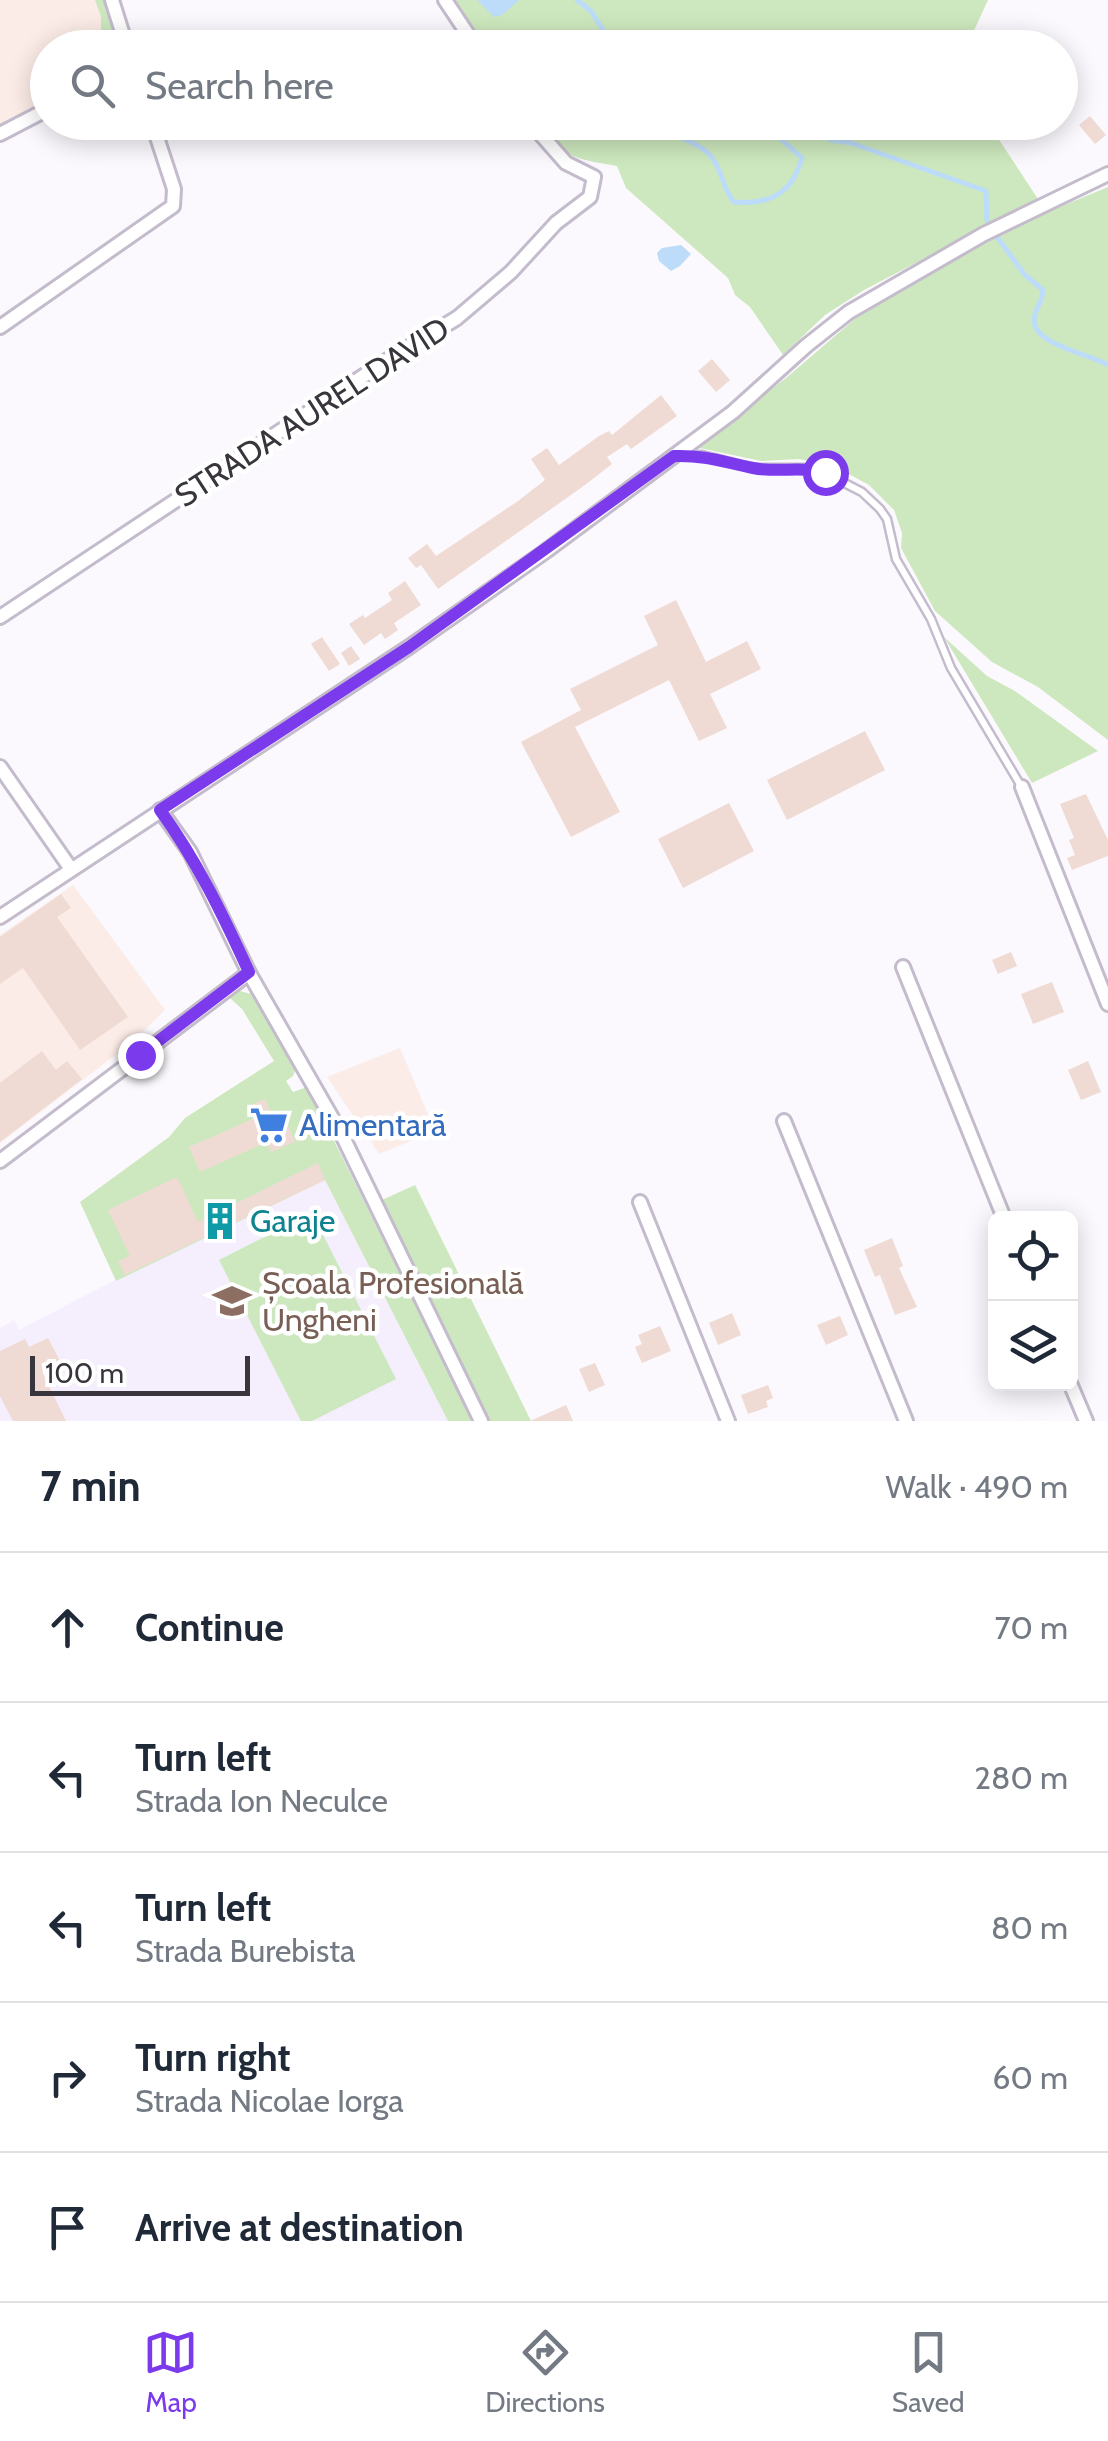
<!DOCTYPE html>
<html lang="en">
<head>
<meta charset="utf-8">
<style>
  :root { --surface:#fff; --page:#f6f6f7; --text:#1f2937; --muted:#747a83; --line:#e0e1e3; --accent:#7c3aed }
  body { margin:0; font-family:Cabin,sans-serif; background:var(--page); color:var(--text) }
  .controls { position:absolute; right:30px; bottom:30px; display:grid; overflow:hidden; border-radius:15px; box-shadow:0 5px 25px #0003 }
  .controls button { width:90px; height:90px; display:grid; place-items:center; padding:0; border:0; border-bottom:2px solid var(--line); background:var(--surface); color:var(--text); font:50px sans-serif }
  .scale { position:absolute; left:30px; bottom:25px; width:220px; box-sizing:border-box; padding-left:10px; border:5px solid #39353c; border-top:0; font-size:28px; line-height:35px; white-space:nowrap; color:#39353c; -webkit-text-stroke:8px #fff; paint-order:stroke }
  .stop { position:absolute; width:30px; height:30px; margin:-22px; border:8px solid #7c3aed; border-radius:50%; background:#fff }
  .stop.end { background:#7c3aed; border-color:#fff; box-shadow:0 2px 10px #0008 }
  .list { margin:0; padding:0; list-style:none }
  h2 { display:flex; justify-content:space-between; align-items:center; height:130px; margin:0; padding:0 40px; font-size:42px }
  h2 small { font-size:32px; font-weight:400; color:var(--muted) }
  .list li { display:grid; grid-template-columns:65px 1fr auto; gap:30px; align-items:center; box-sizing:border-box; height:150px; padding:0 40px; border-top:2px solid var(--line) }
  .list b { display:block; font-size:38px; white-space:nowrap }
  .list p { margin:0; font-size:32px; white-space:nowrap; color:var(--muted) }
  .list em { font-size:32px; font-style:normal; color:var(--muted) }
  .icon { flex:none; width:55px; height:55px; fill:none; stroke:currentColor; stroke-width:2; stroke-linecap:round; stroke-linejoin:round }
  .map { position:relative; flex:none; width:1108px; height:1421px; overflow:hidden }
  .search { position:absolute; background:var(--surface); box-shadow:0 5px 25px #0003; left:30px; right:30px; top:30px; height:110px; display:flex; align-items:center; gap:25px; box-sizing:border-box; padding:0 35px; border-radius:55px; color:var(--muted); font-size:38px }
  .sheet { height:880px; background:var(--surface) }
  nav { display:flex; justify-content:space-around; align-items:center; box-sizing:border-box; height:140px; border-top:2px solid var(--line); background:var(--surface); font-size:28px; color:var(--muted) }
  nav a { display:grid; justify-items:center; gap:5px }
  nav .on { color:var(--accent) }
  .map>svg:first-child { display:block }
</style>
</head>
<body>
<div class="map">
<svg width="1108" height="1421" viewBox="0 0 1108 1421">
  <rect width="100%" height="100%" fill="#fbf9fd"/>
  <path fill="#f5eefc" d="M325 1180 448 1421H0V1328L14 1320 19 1330 125 1275Z"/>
  <g fill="#fcece7">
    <path d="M0 0H95L101 17V47L48 48 47 101 0 126Z"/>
    <path d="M73 885 165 1010 131 1043 0 1143V935Z"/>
    <path d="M400 1048 435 1131 379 1154 327 1077Z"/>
  </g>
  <g fill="#cde8be">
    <path d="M95 0H106L120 47H101V17Z"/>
    <path d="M452 0H988L966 48 484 47Z"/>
    <path d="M538 123H988L1038 199 864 290 825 315 783 355 750 307 735 295 728 278 626 188 617 166C572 158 567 159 538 123Z"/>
    <path d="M1108 187V740L1038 687 992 662 935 611 901 548 902 533 894 510 869 485 834 466 799 459 761 461 695 447 786 378 856 318 975 248 1038 216Z"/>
    <path d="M944 637 987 676 1015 691 1098 751 1032 783Z"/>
    <path d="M236 990 251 994 296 1068 293 1076 286 1081 293 1092 307 1087 474 1421H448L325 1180 116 1281 80 1202 169 1137 185 1118 274 1061 242 1009 230 998Z"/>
    <path d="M415 1185 531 1421H490L382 1200Z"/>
    <path d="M312 1213 396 1379 312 1421H301L219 1260Z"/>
  </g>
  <g fill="#bcdcf9">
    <path d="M477 0H519L502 15 494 17Z"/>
    <path d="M681 245 691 254 680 266 671 271 659 261 657 253 662 248Z"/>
  </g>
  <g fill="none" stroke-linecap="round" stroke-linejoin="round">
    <g stroke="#bcdcf9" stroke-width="5">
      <path d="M577 0 591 11 614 48"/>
      <path d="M662 122C679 141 694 140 708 153 723 168 721 187 734 202 769 205 792 194 802 158L771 130 769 122"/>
      <path d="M809 122 831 140 851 143 986 191 987 221"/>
      <path d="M994 233 1025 275 1043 290C1043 302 1034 309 1034 321 1035 345 1089 354 1108 365"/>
    </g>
  </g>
  <g fill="#efdbd4">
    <path d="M1090 116 1106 135 1095 144 1079 125Z"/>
    <path d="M712 359 730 380 716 392 698 371Z"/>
    <path d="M661 395 677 416 631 449 627 444 607 457 612 464 585 485 438 589 421 565 416 568 408 558 427 544 436 556 518 501 545 480 531 459 547 448 559 465 599 436 609 431 612 435Z"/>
    <path d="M405 581 421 605 394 623 398 630 385 639 381 633 364 645 349 624 363 615 365 618 392 600 388 593Z"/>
    <path d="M676 600 706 662 747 641 761 669 710 694 727 728 699 741 669 680 575 727 620 812 571 837 521 742 581 710 570 689 658 645 644 616Z"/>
    <path d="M322 637 340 664 329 671 311 644Z"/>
    <path d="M351 646 360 659 349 666 341 653Z"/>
    <path d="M865 731 885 770 787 820 767 780Z"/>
    <path d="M1086 794 1108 840V856L1072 870 1067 858 1075 855 1069 840 1074 838 1060 804Z"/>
    <path d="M729 803 754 851 683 888 658 839Z"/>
    <path d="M61 894 71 908 57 917 128 1017 80 1050 23 968 0 984V937Z"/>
    <path d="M1011 952 1017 966 998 974 992 960Z"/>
    <path d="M1052 982 1064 1012 1033 1024 1021 994Z"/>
    <path d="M42 1051 56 1070 67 1061 82 1079 0 1142V1083Z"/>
    <path d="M1088 1061 1101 1092 1081 1100 1068 1070Z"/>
    <path d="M265 1099 279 1131 289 1127 295 1142 271 1152 267 1142 200 1172 189 1147 257 1117 252 1104Z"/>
    <path d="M318 1163 325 1180 125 1275 118 1261 130 1256 108 1210 177 1177 198 1222Z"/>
    <path d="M892 1238 903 1266 899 1268 917 1307 895 1315 880 1275 875 1277 864 1250Z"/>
    <path d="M732 1313 741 1335 718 1345 709 1323Z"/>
    <path d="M840 1316 848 1335 826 1345 817 1325Z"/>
    <path d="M660 1326 671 1351 642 1363 635 1347 642 1344 638 1335Z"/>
    <path d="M48 1338 62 1365 43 1374 66 1421H13L0 1396V1351L25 1339 29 1347Z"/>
    <path d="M595 1363 605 1385 589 1392 579 1369Z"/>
    <path d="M768 1385 773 1398 766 1401 768 1407 748 1414 741 1395Z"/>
    <path d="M566 1405 573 1421H530Z"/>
  </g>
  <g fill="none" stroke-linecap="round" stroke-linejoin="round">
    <g stroke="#c4bbcc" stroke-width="11">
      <path id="lane" d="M680 456 702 455 755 468H807L825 473 862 492 880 509 887 519 896 559 931 619 951 668 1021 786"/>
    </g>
    <g stroke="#c4bbcc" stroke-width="18">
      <g id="street">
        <path d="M112 0 127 48"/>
        <path d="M445 0 477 48"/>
        <path d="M0 134 48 109"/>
        <path d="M0 327 173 206 174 189 152 122"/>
        <path d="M0 617 383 363 457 318 511 272 556 223 590 197 594 177 566 163 530 122"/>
        <path d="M0 767 71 869"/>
        <path d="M1022 787 1108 1004"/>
        <path d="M160 810 190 852 249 973 343 1137 481 1421"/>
        <path d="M0 917 409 647 546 551 733 412 806 346 849 312 984 234 1108 174"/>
        <path d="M903 967 1004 1218"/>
        <path d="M784 1121 906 1421"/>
        <path d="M0 1161 249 973"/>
        <path d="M640 1202 728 1421"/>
        <path d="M1070 1383 1086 1421"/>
      </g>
    </g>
    <use href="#lane" stroke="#fff" stroke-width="6"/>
    <use href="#street" stroke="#fff" stroke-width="12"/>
  </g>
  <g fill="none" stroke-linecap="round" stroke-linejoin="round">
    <path stroke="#7c3aed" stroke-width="12" d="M140 1055 249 972C223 915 197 861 160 810L409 647 674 456C706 455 723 462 753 468 777 473 801 466 825 472"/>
  </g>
  <defs>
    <g id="supermarket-bare" transform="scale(3)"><path d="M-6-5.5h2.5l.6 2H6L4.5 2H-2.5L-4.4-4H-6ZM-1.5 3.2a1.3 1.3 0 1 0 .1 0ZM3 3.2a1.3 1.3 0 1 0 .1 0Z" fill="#3f7fe0" stroke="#fff" stroke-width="2.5" paint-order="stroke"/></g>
    <g id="building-bare" transform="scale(3)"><path d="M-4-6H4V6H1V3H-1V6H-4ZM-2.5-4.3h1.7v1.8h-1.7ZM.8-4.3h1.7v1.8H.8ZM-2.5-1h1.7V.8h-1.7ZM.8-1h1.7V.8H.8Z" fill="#0f9aa8" stroke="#fff" stroke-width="2.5" paint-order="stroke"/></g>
    <g id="university-bare" transform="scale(3)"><path d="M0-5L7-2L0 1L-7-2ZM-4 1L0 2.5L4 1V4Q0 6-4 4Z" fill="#8d6e63" stroke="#fff" stroke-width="2.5" paint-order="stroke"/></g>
  </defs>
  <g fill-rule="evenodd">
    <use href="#supermarket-bare" x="269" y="1125"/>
    <use href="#building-bare" x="220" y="1221"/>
    <use href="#university-bare" x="232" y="1301"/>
  </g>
  <g text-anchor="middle" stroke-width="9" stroke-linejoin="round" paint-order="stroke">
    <g font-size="32" fill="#39353c" stroke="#fff">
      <text transform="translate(312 412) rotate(-33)" y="11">STRADA AUREL DAVID</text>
    </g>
    <g font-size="32" fill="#366cbe" stroke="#fff" text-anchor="start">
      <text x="299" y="1136">Alimentară</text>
    </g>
    <g font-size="32" fill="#0d838f" stroke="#fff" text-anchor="start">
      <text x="250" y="1232">Garaje</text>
    </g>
    <g font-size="32" fill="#785e54" stroke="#fff" text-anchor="start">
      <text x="262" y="1294">Școala Profesională<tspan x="262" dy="37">Ungheni</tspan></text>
    </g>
  </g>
</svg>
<div class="controls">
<button><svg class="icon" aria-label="locate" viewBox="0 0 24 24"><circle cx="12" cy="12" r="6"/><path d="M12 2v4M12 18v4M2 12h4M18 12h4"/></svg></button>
<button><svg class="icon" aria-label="layers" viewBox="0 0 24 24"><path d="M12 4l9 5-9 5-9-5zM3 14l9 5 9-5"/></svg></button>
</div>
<div class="scale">100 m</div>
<div class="stop" style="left:825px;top:472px"></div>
<div class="stop end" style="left:140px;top:1055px"></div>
<div class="search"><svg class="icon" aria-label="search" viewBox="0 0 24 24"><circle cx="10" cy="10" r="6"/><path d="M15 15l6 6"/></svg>Search here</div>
</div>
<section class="sheet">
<h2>7 min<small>Walk · 490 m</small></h2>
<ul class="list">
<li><svg class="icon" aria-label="ahead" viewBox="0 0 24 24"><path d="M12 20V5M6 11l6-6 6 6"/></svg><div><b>Continue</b></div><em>70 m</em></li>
<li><svg class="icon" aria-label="left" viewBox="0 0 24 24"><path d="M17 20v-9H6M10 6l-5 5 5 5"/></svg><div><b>Turn left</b><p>Strada Ion Neculce</p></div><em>280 m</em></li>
<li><svg class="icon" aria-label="left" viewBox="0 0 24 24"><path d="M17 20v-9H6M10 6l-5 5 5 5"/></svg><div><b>Turn left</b><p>Strada Burebista</p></div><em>80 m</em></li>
<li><svg class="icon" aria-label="right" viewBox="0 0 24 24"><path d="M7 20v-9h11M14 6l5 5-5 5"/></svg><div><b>Turn right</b><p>Strada Nicolae Iorga</p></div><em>60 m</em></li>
<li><svg class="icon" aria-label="arrive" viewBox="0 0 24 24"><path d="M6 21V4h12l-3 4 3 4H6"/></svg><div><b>Arrive at destination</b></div></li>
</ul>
</section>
<nav>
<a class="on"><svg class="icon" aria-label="map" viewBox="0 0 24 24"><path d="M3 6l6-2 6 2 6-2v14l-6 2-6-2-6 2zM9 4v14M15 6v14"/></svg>Map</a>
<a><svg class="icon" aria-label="directions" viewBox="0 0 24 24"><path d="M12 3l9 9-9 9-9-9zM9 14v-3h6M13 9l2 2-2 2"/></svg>Directions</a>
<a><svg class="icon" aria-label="saved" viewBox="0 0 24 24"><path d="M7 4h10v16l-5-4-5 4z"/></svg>Saved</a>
</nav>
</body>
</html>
